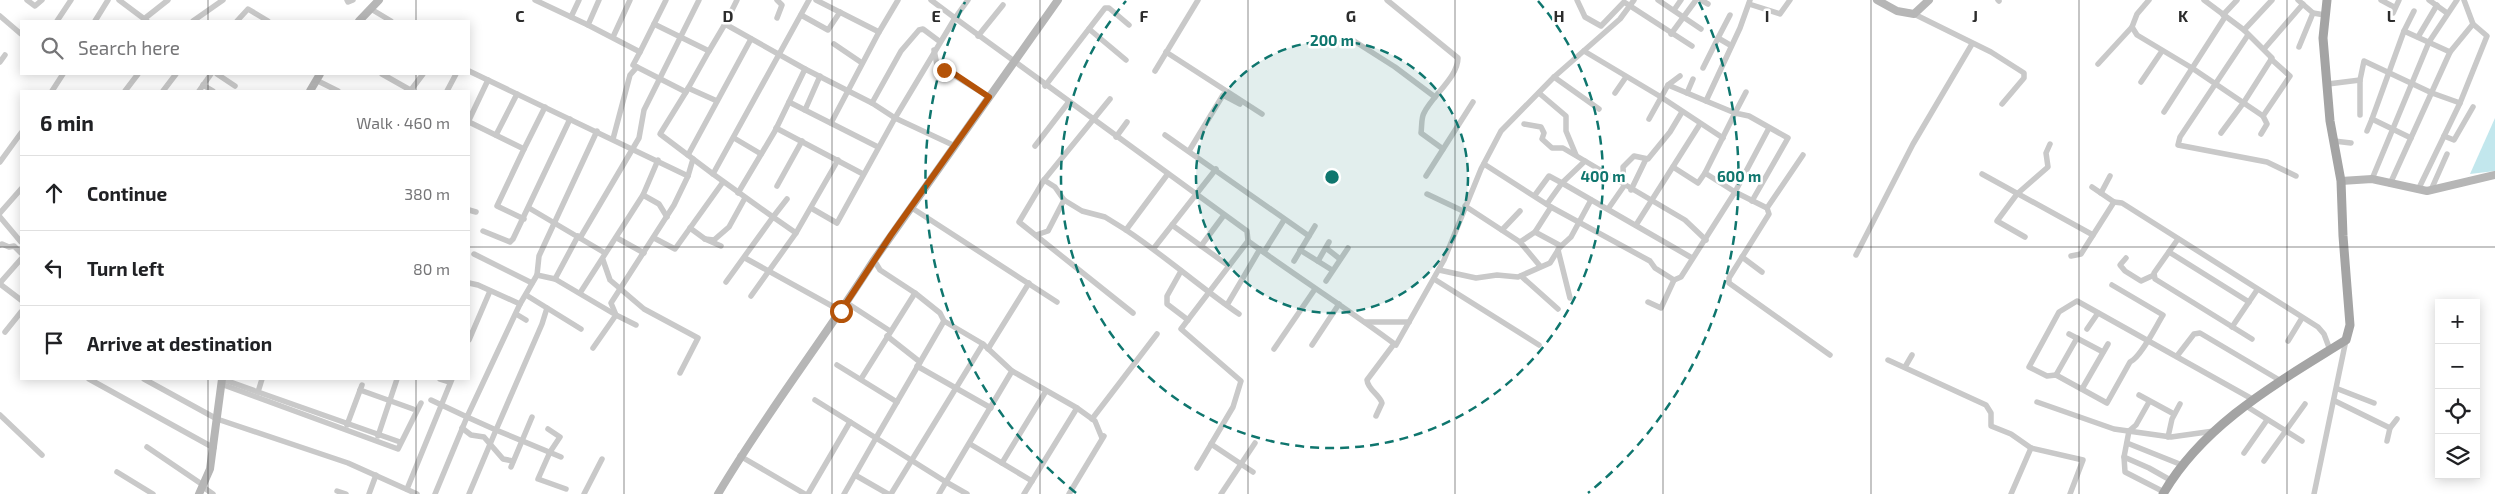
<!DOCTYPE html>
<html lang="en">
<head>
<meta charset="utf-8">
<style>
  :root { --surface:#fff; --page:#f6f6f6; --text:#202124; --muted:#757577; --line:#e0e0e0 }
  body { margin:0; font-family:"Exo 2",sans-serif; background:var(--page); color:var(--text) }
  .controls { position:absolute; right:15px; bottom:15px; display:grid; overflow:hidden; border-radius:0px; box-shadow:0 2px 12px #0003 }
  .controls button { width:45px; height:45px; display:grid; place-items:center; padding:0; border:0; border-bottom:1px solid var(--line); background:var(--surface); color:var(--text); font:25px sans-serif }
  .stop { position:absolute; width:15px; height:15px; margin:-11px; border:4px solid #b45309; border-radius:50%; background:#fff }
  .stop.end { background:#b45309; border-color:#fff; box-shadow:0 1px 5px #0008 }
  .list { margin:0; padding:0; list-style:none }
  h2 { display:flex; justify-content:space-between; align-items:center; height:65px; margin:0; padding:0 20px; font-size:21px }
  h2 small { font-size:16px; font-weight:400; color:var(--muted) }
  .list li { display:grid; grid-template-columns:32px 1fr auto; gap:15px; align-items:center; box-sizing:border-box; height:75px; padding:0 20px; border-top:1px solid var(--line) }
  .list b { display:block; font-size:19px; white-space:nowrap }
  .list em { font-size:16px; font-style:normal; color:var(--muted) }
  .icon { flex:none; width:28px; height:28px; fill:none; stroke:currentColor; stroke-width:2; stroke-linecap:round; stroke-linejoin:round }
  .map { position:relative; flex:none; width:2495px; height:494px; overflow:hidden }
  .search { position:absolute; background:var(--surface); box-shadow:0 2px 12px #0003; left:20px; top:20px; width:450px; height:55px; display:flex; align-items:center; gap:12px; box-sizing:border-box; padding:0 18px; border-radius:0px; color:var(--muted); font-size:19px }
  .panel { position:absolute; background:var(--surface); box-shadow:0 2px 12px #0003; left:20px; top:90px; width:450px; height:290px; border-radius:0px }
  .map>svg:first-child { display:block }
</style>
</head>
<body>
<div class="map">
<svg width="2495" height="494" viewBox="0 0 2495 494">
  <rect width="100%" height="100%" fill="#fff"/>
  <path fill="#c2e7ed" d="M2495 118V171L2470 174Z"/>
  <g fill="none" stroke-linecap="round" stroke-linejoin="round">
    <g stroke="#c9c9c9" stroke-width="5.5">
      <path d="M27 0 35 6 42 0"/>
      <path d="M119 0 147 21"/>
      <path d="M347 0 348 2 353 0"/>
      <path d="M535 0 588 25"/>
      <path d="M599 0 588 25 640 52 666 0"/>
      <path d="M737 0 725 24 805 69"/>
      <path d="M777 0 782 5 777 18"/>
      <path d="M816 0 879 32 831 123"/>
      <path d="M931 0 955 18 968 0"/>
      <path d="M1387 0 1458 58C1458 77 1432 96 1424 113 1421 118 1422 127 1421 133L1443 149"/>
      <path d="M1577 0 1585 17 1601 26 1624 2 1692 46"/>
      <path d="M1658 0 1701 29"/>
      <path d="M1701 0 1708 4"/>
      <path d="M1998 0 1999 1"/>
      <path d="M2149 0 2137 14 2132 27 2137 35 2192 68 2263 116 2267 124 2261 134"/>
      <path d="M2204 0 2244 30 2272 58 2244 102 2221 133"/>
      <path d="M2298 0 2313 13 2325 15"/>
      <path d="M2381 0 2394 7"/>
      <path d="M2429 0 2447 13"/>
      <path d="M1749 4 1780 14 1790 0"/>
      <path d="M371 9 391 21"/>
      <path d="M1674 10 1681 0"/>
      <path d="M2393 13 2399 0"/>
      <path d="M1914 14 1991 52 2024 73V78L2002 104"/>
      <path d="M801 15 828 30 840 12"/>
      <path d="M1730 15 1718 38 1730 45"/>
      <path d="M2223 15 2237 0"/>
      <path d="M0 16 21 34"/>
      <path d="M571 17 579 0"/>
      <path d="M144 19 168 0"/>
      <path d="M57 21 71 0"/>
      <path d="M95 21 108 0"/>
      <path d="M193 21 223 0"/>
      <path d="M237 21 248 9 268 21"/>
      <path d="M654 24 709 51 725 24"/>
      <path d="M1089 29 1126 60"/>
      <path d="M2244 30 2272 0"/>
      <path d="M2404 31 2414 11"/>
      <path d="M879 32 898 0"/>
      <path d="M1671 34 1696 0"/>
      <path d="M2248 35 2180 137 2178 145 2267 162 2296 176"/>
      <path d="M978 36 1003 5"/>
      <path d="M613 37 630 0"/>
      <path d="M2418 37 2437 5"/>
      <path d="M1351 39 1395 67 1435 97"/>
      <path d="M939 41 923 29 919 30 901 51 872 103 895 118 955 18 1247 231 1248 241 1181 329 1241 381 1233 407 1197 468"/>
      <path d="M834 44 862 63"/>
      <path d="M2299 47 2313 13"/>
      <path d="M2264 49 2303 4"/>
      <path d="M934 50 937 65 989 97"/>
      <path d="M1584 51 1661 97 1723 138"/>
      <path d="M640 52 633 65 686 92 709 51"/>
      <path d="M1166 52 1262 114"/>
      <path d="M0 62 5 55"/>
      <path d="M2098 64 2132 27"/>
      <path d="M1703 68 1718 38"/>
      <path d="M469 71 688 176 674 205 611 303 616 315 636 325"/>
      <path d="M1155 71 1198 0"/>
      <path d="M217 74 235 86"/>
      <path d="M382 74 412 91"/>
      <path d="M1554 77 1599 109"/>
      <path d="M316 80 338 91"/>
      <path d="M2141 82 2162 51"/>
      <path d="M2328 84 2360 80"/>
      <path d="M203 85 213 91"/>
      <path d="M1668 85 1680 76"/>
      <path d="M1045 86 1105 8H1109L1129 25"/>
      <path d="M688 88 717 101"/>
      <path d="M411 90 423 74"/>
      <path d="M52 91 63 74"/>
      <path d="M125 91 138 74"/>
      <path d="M163 91 176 74"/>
      <path d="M199 91 211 74"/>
      <path d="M447 91 456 74"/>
      <path d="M686 92 660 134 713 174"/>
      <path d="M1746 92 1735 113 1749 116 1788 138 1752 201"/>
      <path d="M1539 93 1566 116V131L1576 155"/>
      <path d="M1615 93 1626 77"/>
      <path d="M1687 93 1693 79"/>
      <path d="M1110 99 1044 180 1019 222 1133 313"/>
      <path d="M789 102 878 147"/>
      <path d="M805 110 820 76"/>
      <path d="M2164 112 2225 17"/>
      <path d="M2360 115V80L2364 61 2432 93 2460 103"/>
      <path d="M2263 116 2290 76 2271 59"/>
      <path d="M1649 119 1668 85 1706 101"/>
      <path d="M469 120 488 80"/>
      <path d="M469 122 524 149 497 206 524 219"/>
      <path d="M1524 124 1541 127 1544 133 1542 139 1552 148H1563L1585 161"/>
      <path d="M776 128 863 174"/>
      <path d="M1769 128 1735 192 1767 208 1769 214 1729 278V283L1830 355"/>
      <path d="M2367 131 2372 119"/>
      <path d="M496 135 517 94"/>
      <path d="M1165 135 1309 236"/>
      <path d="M2444 136 2454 140 2473 107"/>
      <path d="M1116 137 1127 122"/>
      <path d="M734 138 761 154"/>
      <path d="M2411 138 2372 119 2404 31 2450 52"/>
      <path d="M613 139 630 75 637 67"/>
      <path d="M2334 141 2351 143"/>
      <path d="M1035 146 1068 103"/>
      <path d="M524 149 545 107"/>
      <path d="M1189 151 1223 95 1240 104"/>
      <path d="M688 155 751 39"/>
      <path d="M0 162 21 133"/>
      <path d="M1484 164 1551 207 1650 261 1655 268 1674 280 1681 277 1735 192 1705 173 1735 113 1706 101 1740 28 1750 0"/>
      <path d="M1673 167 1698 183 1705 173"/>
      <path d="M1982 174 2093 235"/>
      <path d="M1167 175 1126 230C1165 256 1200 287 1239 314"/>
      <path d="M688 176 693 159"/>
      <path d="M1426 176 1473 102"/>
      <path d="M2372 179 2429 42 2457 0"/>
      <path d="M1044 180 1055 187 1064 200 1082 211 1105 217 1126 230"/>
      <path d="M2390 184 2450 52 2473 24"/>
      <path d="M777 186 802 141"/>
      <path d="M2092 187 2114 202"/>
      <path d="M1631 190 1646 159"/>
      <path d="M2418 190 2460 103 2487 36 2473 24 2464 0"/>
      <path d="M2431 190 2447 154"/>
      <path d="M738 193 775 131 805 69 872 103"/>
      <path d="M2101 193 2110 176"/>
      <path d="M1427 194 1463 211"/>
      <path d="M643 195 659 204 667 217"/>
      <path d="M1535 195 1549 176 1562 183 1585 161 1685 220 1706 240"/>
      <path d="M787 199 773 217 713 174 809 0"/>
      <path d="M1547 204 1562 183 1692 258"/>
      <path d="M1465 206 1520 242 1540 266"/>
      <path d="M529 208 605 253"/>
      <path d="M811 208 837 223 895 118 955 146"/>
      <path d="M912 208 1057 302"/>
      <path d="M1767 208 1803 155"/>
      <path d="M1608 209 1624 186 1623 167 1634 156 1648 159 1670 132 1682 112"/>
      <path d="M469 210 476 212"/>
      <path d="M0 213 21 189"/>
      <path d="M0 217 21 242"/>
      <path d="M1172 225 1229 266"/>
      <path d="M1636 225 1700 124"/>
      <path d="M690 228 705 239 721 246"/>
      <path d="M1502 230 1520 211"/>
      <path d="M483 231 510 242 513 239 570 119"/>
      <path d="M1535 232 1561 246"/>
      <path d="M1036 235 1048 231 1064 200"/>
      <path d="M2025 237 1997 221 2017 194 2048 167 2046 153 2050 144"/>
      <path d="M580 238 639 138 644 110 699 0"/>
      <path d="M617 238 644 253"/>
      <path d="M654 238 675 249 723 182"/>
      <path d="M705 239 714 240 729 227 745 198"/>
      <path d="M2178 239 2154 273 2155 279 2252 339"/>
      <path d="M1248 241C1297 277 1348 309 1396 345L1444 260 1481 169 1501 131 1554 77 1620 19 1634 0"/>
      <path d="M1520 242 1535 232 1551 207"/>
      <path d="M0 245 2 244 9 247 14 246 21 253"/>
      <path d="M1201 246 1224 215"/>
      <path d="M1154 248 1216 169"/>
      <path d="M1326 248 1340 259"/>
      <path d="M1300 250 1332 270"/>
      <path d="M1558 250 1570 298"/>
      <path d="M1264 252 1284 220"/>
      <path d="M2169 252 2249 302"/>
      <path d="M474 254 532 283"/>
      <path d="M1856 255 1913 144 1972 44"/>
      <path d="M2071 256 2081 254 2114 202 2122 203 2318 327 2324 334 2330 350"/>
      <path d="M1742 257 1762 272"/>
      <path d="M745 258 841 311"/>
      <path d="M2126 258 2120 265 2125 271 2141 281 2154 275"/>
      <path d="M603 260 610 280 644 309 698 338 680 373"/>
      <path d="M874 260 880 270 915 293"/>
      <path d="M1294 261 1315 226"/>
      <path d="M1318 261 1329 242"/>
      <path d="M1439 270 1476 278 1497 275 1518 277 1550 263 1560 247 1571 237 1591 200"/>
      <path d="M1181 271 1167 296V304L1188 320"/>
      <path d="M537 275 539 256 597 131"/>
      <path d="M1521 276 1558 309"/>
      <path d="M555 279 616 315 593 348"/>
      <path d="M1434 279 1539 345"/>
      <path d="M1326 281 1348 248"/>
      <path d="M726 282 773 217 796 233"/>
      <path d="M0 283 21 259"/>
      <path d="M0 284 21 300"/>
      <path d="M2112 285 2163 315C2156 326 2141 357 2130 362L2107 403 2056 375 2047 376 2029 367 2059 312 2077 301C2136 334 2195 367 2254 400"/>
      <path d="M580 293 643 195 658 160"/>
      <path d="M526 295 581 329"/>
      <path d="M751 296 796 233 838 160"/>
      <path d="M1648 302 1661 308 1674 280"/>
      <path d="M847 303 890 331"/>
      <path d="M520 304 537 275 555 279 578 236"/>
      <path d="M1227 305 1260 249"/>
      <path d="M547 308 542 324 496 430 561 457"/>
      <path d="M516 314 526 320"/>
      <path d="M944 321 983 344 1012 371 1077 408 1095 421 1102 438"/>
      <path d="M1365 322H1409"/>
      <path d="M2232 327 2257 290"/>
      <path d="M2087 329 2098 313"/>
      <path d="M5 332 21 312"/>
      <path d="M2069 334 2103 352"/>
      <path d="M887 336 920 362"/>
      <path d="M469 340 490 291"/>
      <path d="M2288 341 2302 318"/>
      <path d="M1312 345 1339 304"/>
      <path d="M988 349 1029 283"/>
      <path d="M1274 349 1315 289"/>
      <path d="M2177 356 2194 334 2200 333 2281 381"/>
      <path d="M1888 360 1986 405 1991 413V426L2011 434 2031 448"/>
      <path d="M837 365 897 402"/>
      <path d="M917 366 991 408"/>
      <path d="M1905 367 1912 355"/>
      <path d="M2056 375 2077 338"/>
      <path d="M89 379 214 448"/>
      <path d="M144 379 217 419 348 463 417 494"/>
      <path d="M222 379 258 392"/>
      <path d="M262 379 258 392 400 442"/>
      <path d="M440 379 450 382"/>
      <path d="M861 379 915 293 940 313 944 321 876 438 946 482 1012 371"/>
      <path d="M221 384 398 449 421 403"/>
      <path d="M2082 389 2108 344"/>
      <path d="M2338 389 2374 403"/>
      <path d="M360 390 413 409"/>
      <path d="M2139 395 2174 414"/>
      <path d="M431 400 467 417 520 304 478 285 469 283"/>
      <path d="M815 400 876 438 844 494"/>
      <path d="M2335 401 2390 428"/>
      <path d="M2037 402 2114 429 2171 437 2214 431"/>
      <path d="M2149 402 2136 425 2129 431 2124 457 2149 468 2172 481"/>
      <path d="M2246 406 2302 441"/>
      <path d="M0 415 42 455"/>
      <path d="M1376 416 1382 403C1379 394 1368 390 1367 380L1394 344"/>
      <path d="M1092 419 1157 334"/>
      <path d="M347 425 362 385"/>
      <path d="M462 428 471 435 484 437 503 459 513 461"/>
      <path d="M548 429 560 437 550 452 538 479 566 489"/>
      <path d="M378 436 397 379"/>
      <path d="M2168 437 2172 419 2180 404"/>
      <path d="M2387 441 2390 428 2397 419"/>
      <path d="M2127 443 2182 465"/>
      <path d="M970 444 1032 481"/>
      <path d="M1211 444 1253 472"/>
      <path d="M147 447 203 485"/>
      <path d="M2244 453 2267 420"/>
      <path d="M740 456 805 494"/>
      <path d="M2124 457 2125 472 2164 492"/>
      <path d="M2264 461 2305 404"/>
      <path d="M1002 463 1046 391"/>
      <path d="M511 467 532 417"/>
      <path d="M117 472 153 494"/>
      <path d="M855 475 888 494"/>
      <path d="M203 487 213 494"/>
      <path d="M407 489 452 379"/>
      <path d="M337 491 346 494"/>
      <path d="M369 494 376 475"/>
      <path d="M435 494 467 417 496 430 469 494"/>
      <path d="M584 494 602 459"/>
      <path d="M808 494 850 422"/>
      <path d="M891 494 983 344"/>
      <path d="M939 494 946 482 967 494"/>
      <path d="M1024 494 1077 408"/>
      <path d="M1069 494 1104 436"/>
      <path d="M1221 494 1255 443"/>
      <path d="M2011 494 2031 448 2083 460 2070 494"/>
      <path d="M2314 494 2346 340"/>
    </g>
    <g stroke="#b6b6b6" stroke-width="8">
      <path d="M1877 0 1897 11 1914 14 1929 0"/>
      <path d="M359 21 379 0"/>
      <path d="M310 91 320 74"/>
      <path d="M2341 181 2372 179 2427 191 2495 175"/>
      <path d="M199 494 210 469 222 379"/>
      <path d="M718 494C766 413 824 339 874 260L1058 0"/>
    </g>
    <path stroke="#a4a4a4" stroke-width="9" d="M2163 494C2204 423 2279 382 2346 340L2350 325 2343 236 2341 181 2330 121 2323 38 2327 0"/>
  </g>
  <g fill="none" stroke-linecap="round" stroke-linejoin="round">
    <path stroke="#b45309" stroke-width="6" d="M841 311 891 235 989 97 953 73 944 70"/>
  </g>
  <path fill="none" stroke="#2c2c2c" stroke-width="1" stroke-opacity="0.55" d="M208 0V21M416 0V21M624 0V494M832 0V494M1040 0V494M1248 0V494M1455 0V494M1663 0V494M1871 0V494M2079 0V494M2287 0V494M208 74V91M416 74V91M0 247H21M469 247H2495M208 379V494M416 379V494"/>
  <circle cx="1332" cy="177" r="136" fill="#0f766e" fill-opacity=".12"/>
  <g fill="none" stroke="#0f766e" stroke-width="2.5" stroke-dasharray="9 6">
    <circle cx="1332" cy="177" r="136"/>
    <path d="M1538 1A271 271 0 1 1 1126 1"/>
    <path d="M1076 493A407 407 0 0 1 965 2M1699 2A407 407 0 0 1 1588 493"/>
  </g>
  <g font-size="16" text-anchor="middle" font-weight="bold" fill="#2c2c2c" stroke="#fff" stroke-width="5" stroke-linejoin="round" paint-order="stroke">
    <text x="520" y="22">C</text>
    <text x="728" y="22">D</text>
    <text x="936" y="22">E</text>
    <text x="1144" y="22">F</text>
    <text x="1351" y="22">G</text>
    <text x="1559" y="22">H</text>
    <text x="1767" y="22">I</text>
    <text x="1975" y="22">J</text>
    <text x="2183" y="22">K</text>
    <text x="2391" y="22">L</text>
  </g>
  <circle cx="1332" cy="177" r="8" fill="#0f766e" stroke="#fff" stroke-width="2.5"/>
  <g font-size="15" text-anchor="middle" font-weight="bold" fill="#0f766e" stroke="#fff" stroke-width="5" stroke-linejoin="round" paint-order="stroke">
    <text x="1332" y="46">200 m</text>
    <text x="1603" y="182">400 m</text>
    <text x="1739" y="182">600 m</text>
  </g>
</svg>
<div class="controls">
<button>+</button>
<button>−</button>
<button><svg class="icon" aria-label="locate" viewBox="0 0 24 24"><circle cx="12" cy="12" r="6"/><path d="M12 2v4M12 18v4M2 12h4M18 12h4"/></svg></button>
<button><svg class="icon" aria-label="layers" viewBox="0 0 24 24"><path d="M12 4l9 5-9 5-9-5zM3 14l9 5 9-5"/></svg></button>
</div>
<div class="stop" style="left:841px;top:311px"></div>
<div class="stop end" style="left:944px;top:70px"></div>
<div class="search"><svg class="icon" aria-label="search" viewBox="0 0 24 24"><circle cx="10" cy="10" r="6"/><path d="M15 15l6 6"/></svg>Search here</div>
<section class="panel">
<h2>6 min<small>Walk · 460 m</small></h2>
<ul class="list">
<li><svg class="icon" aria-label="ahead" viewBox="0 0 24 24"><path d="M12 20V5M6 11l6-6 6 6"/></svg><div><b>Continue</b></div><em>380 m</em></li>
<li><svg class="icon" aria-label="left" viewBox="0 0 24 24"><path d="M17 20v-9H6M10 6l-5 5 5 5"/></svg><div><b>Turn left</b></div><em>80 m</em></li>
<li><svg class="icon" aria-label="arrive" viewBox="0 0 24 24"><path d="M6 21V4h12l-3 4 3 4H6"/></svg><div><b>Arrive at destination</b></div></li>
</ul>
</section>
</div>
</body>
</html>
